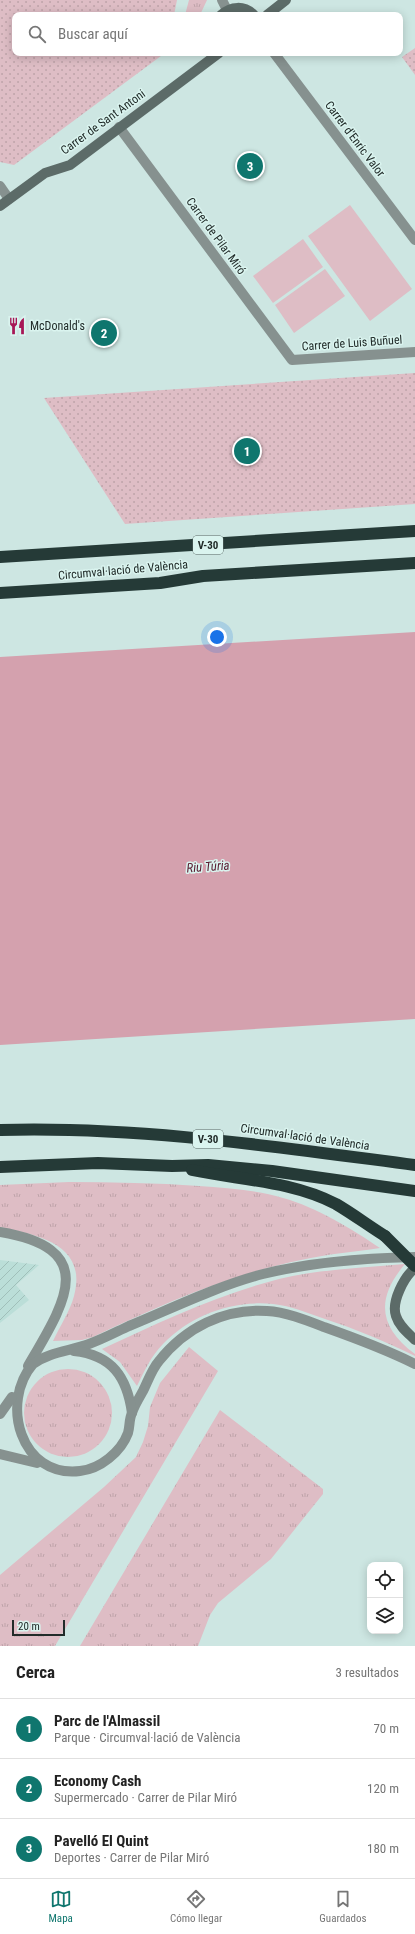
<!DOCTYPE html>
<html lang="es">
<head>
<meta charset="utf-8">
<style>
  :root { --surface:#fff; --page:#f6f6f6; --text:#222; --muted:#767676; --line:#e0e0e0; --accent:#0f766e }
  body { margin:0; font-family:"Roboto Condensed",sans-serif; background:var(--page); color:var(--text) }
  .controls { position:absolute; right:12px; bottom:12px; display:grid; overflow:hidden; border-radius:8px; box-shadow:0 2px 10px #0003 }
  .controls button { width:36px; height:36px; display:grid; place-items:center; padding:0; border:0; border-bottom:1px solid var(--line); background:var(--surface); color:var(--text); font:20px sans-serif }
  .scale { position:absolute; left:12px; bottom:10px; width:53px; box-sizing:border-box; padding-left:4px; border:2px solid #212b29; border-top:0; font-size:11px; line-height:14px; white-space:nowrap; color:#212b29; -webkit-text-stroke:3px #daf4ef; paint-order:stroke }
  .you { position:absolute; left:217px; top:637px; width:14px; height:14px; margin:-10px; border:3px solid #fff; border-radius:50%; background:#1a73e8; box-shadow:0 0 0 6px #1a73e833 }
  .badge { display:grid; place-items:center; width:26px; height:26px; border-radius:50%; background:var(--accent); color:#fff; font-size:13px; font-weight:700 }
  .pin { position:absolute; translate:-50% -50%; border:2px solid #fff; box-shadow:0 1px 4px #0006 }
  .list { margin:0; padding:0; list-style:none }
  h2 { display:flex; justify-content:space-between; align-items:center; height:52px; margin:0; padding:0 16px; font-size:17px }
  h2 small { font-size:13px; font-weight:400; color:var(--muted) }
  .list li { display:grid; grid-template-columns:26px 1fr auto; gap:12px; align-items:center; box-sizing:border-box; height:60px; padding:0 16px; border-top:1px solid var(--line) }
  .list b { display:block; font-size:15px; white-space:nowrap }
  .list p { margin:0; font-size:13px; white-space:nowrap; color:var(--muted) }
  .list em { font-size:13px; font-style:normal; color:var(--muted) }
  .icon { flex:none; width:22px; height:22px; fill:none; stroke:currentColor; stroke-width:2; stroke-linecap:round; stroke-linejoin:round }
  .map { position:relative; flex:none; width:415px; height:1646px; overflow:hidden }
  .search { position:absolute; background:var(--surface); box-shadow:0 2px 10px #0003; left:12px; right:12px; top:12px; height:44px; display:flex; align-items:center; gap:10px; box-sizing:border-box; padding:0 14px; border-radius:8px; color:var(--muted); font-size:15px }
  .sheet { height:232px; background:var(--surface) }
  nav { display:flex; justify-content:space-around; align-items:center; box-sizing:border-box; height:56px; border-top:1px solid var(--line); background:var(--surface); font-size:11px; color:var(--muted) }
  nav a { display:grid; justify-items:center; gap:2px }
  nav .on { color:var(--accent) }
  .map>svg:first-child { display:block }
</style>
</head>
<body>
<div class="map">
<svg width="415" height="1646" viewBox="0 0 415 1646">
  <defs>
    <pattern id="industrial-furrows" width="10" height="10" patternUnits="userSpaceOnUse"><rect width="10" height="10" fill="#bbded8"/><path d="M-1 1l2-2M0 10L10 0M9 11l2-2" fill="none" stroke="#a0bfb9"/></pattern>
    <pattern id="grass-tufts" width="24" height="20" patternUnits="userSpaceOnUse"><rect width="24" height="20" fill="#debdc5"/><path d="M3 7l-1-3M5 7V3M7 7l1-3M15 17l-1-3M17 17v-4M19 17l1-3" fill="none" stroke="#bea3a9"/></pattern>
    <pattern id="park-dots" width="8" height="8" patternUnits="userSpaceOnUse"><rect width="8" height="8" fill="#debdc5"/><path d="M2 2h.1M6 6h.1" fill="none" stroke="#bea3a9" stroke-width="1.8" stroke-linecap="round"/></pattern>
  </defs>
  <rect width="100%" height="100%" fill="#cde6e2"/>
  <path fill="url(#industrial-furrows)" d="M0 1260 39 1265 16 1285 29 1300 0 1323Z"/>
  <g fill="url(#grass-tufts)">
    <path d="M189 0H207L200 15H185Z"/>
    <path d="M69 1182C113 1182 156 1183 199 1186 227 1188 257 1190 283 1198 316 1207 352 1229 380 1248 354 1252 327 1254 301 1260 228 1275 160 1305 93 1337L82 1340 53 1341C60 1326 70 1311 74 1296 88 1244 37 1235 0 1227V1185Z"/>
    <path d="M405 1264C376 1298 378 1327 415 1354V1356C386 1342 356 1329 325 1319 308 1313 291 1306 273 1304 232 1300 191 1315 163 1344 151 1356 144 1372 137 1386L120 1362 102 1349C160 1322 217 1295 279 1279 320 1269 364 1268 405 1264Z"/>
    <path d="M189 1347 218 1371 55 1646H0V1575L104 1487 136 1457 143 1442 148 1426 150 1407 160 1383Z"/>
    <circle cx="68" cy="1413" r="44"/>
    <path d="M220 1410 323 1489V1494L271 1559 218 1603 210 1615 198 1646H80Z"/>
  </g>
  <g fill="url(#park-dots)">
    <path d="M0 0H177L174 15H15V53H165L14 165 0 162Z"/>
    <path d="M415 48V75L402 57Z"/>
    <path d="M415 373V504L125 524 44 398Z"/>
  </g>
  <g fill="#debdc5">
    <path d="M350 205 412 289 370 321 308 236Z"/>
    <path d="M303 239 323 267 273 303 253 276Z"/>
    <path d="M325 269 345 296 294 333 275 305Z"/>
  </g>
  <path fill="#d4a1ae" d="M415 632V1019L0 1045V657Z"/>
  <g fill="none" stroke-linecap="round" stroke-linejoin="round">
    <g stroke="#86918f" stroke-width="10">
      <path d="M222 0 227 10"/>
      <path d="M274 53 415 240"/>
      <path d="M119 127 292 360 415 352"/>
      <path d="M0 186 9 199"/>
      <path d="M0 1232C102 1249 64 1304 28 1366"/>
      <path d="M415 1257C365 1258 312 1262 263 1274 217 1286 173 1308 129 1326 116 1332 103 1339 89 1344 70 1351 49 1352 33 1364 0 1402 20 1478 80 1471 100 1469 121 1452 128 1433 130 1426 129 1419 132 1413 134 1406 139 1398 143 1391 148 1381 152 1369 159 1361 185 1328 224 1308 267 1311 286 1312 306 1320 324 1327 355 1338 385 1349 415 1364"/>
      <path d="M74 1351C112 1355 127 1377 132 1413"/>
      <path d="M0 1414 12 1397"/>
      <path d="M0 1454 37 1463"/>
    </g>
    <g stroke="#5c6b68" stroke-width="10">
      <path d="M221 15C231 6 244 5 254 15"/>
      <path d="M267 15 286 0"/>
      <path d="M0 206 45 173 70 165 219 53"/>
      <path d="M415 1268C404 1277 391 1302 396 1316 399 1326 408 1333 415 1340"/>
    </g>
    <g stroke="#253a37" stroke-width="12">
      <path d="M0 557 415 531"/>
      <path d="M0 593 160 583 203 576 415 563"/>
      <path d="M0 1130C139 1126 277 1147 415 1165"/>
      <path d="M0 1167 98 1163 172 1166 208 1165 272 1171 415 1191"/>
      <path d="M192 1170C240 1180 292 1181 336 1204 353 1214 369 1226 385 1236"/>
    </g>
    <path stroke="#253a37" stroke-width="12" d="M385 1236 415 1266"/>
  </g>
  <defs>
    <g id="restaurant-bare" transform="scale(1.38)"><path d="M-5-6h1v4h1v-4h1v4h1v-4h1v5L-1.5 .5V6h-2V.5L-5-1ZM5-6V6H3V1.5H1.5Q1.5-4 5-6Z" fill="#a71756" stroke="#daf4ef" stroke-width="2.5" paint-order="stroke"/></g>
  </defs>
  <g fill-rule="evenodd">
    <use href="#restaurant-bare" x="17" y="326"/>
  </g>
  <g text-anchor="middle" stroke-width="3" stroke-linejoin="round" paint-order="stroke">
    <g fill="#daf4ef" stroke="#586764" stroke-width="1">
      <rect x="193" y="536" width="30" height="18" rx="3"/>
      <rect x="193" y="1130" width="30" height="18" rx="3"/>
    </g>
    <g font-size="11" font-weight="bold" fill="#212b29">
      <text x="208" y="549">V-30</text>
      <text x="208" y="1143">V-30</text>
    </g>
    <g font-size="12" fill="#212b29" stroke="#daf4ef">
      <text transform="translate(103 122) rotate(-36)" y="4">Carrer de Sant Antoni</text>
      <text transform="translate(355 139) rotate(53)" y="4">Carrer d'Enric Valor</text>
      <text transform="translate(216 236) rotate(54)" y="4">Carrer de Pilar Miró</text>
      <text transform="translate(352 343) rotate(-4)" y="4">Carrer de Luis Buñuel</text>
      <text transform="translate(123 570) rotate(-5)" y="4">Circumval·lació de València</text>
      <text transform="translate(305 1137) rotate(8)" y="4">Circumval·lació de València</text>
    </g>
    <g font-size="12" fill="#212b29" stroke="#daf4ef" text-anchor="start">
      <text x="30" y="330">McDonald's</text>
    </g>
    <g font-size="13" font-style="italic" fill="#5a1d32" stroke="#daf4ef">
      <text transform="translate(208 866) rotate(-4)" y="5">Riu Túria</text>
    </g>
  </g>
</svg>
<div class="controls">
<button><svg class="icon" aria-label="locate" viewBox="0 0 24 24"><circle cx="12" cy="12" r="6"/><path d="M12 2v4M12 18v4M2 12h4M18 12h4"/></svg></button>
<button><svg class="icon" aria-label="layers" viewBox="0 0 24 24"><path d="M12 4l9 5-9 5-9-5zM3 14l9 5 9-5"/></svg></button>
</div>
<div class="scale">20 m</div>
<div class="you"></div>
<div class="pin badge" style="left:247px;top:451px">1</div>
<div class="pin badge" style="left:104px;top:333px">2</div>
<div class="pin badge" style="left:250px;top:166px">3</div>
<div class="search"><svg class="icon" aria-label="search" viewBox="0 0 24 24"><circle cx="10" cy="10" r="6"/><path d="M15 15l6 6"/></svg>Buscar aquí</div>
</div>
<section class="sheet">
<h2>Cerca<small>3 resultados</small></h2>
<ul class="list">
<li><span class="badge">1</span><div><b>Parc de l'Almassil</b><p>Parque · Circumval·lació de València</p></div><em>70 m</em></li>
<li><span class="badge">2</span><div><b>Economy Cash</b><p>Supermercado · Carrer de Pilar Miró</p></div><em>120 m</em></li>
<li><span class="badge">3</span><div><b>Pavelló El Quint</b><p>Deportes · Carrer de Pilar Miró</p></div><em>180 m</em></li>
</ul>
</section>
<nav>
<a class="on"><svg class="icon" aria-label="map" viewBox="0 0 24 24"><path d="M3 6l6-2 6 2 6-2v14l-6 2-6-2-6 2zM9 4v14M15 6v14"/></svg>Mapa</a>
<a><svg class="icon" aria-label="directions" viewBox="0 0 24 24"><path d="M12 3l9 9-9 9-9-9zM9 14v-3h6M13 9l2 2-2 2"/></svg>Cómo llegar</a>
<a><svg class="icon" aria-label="saved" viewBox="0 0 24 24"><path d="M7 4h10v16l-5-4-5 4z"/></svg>Guardados</a>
</nav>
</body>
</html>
